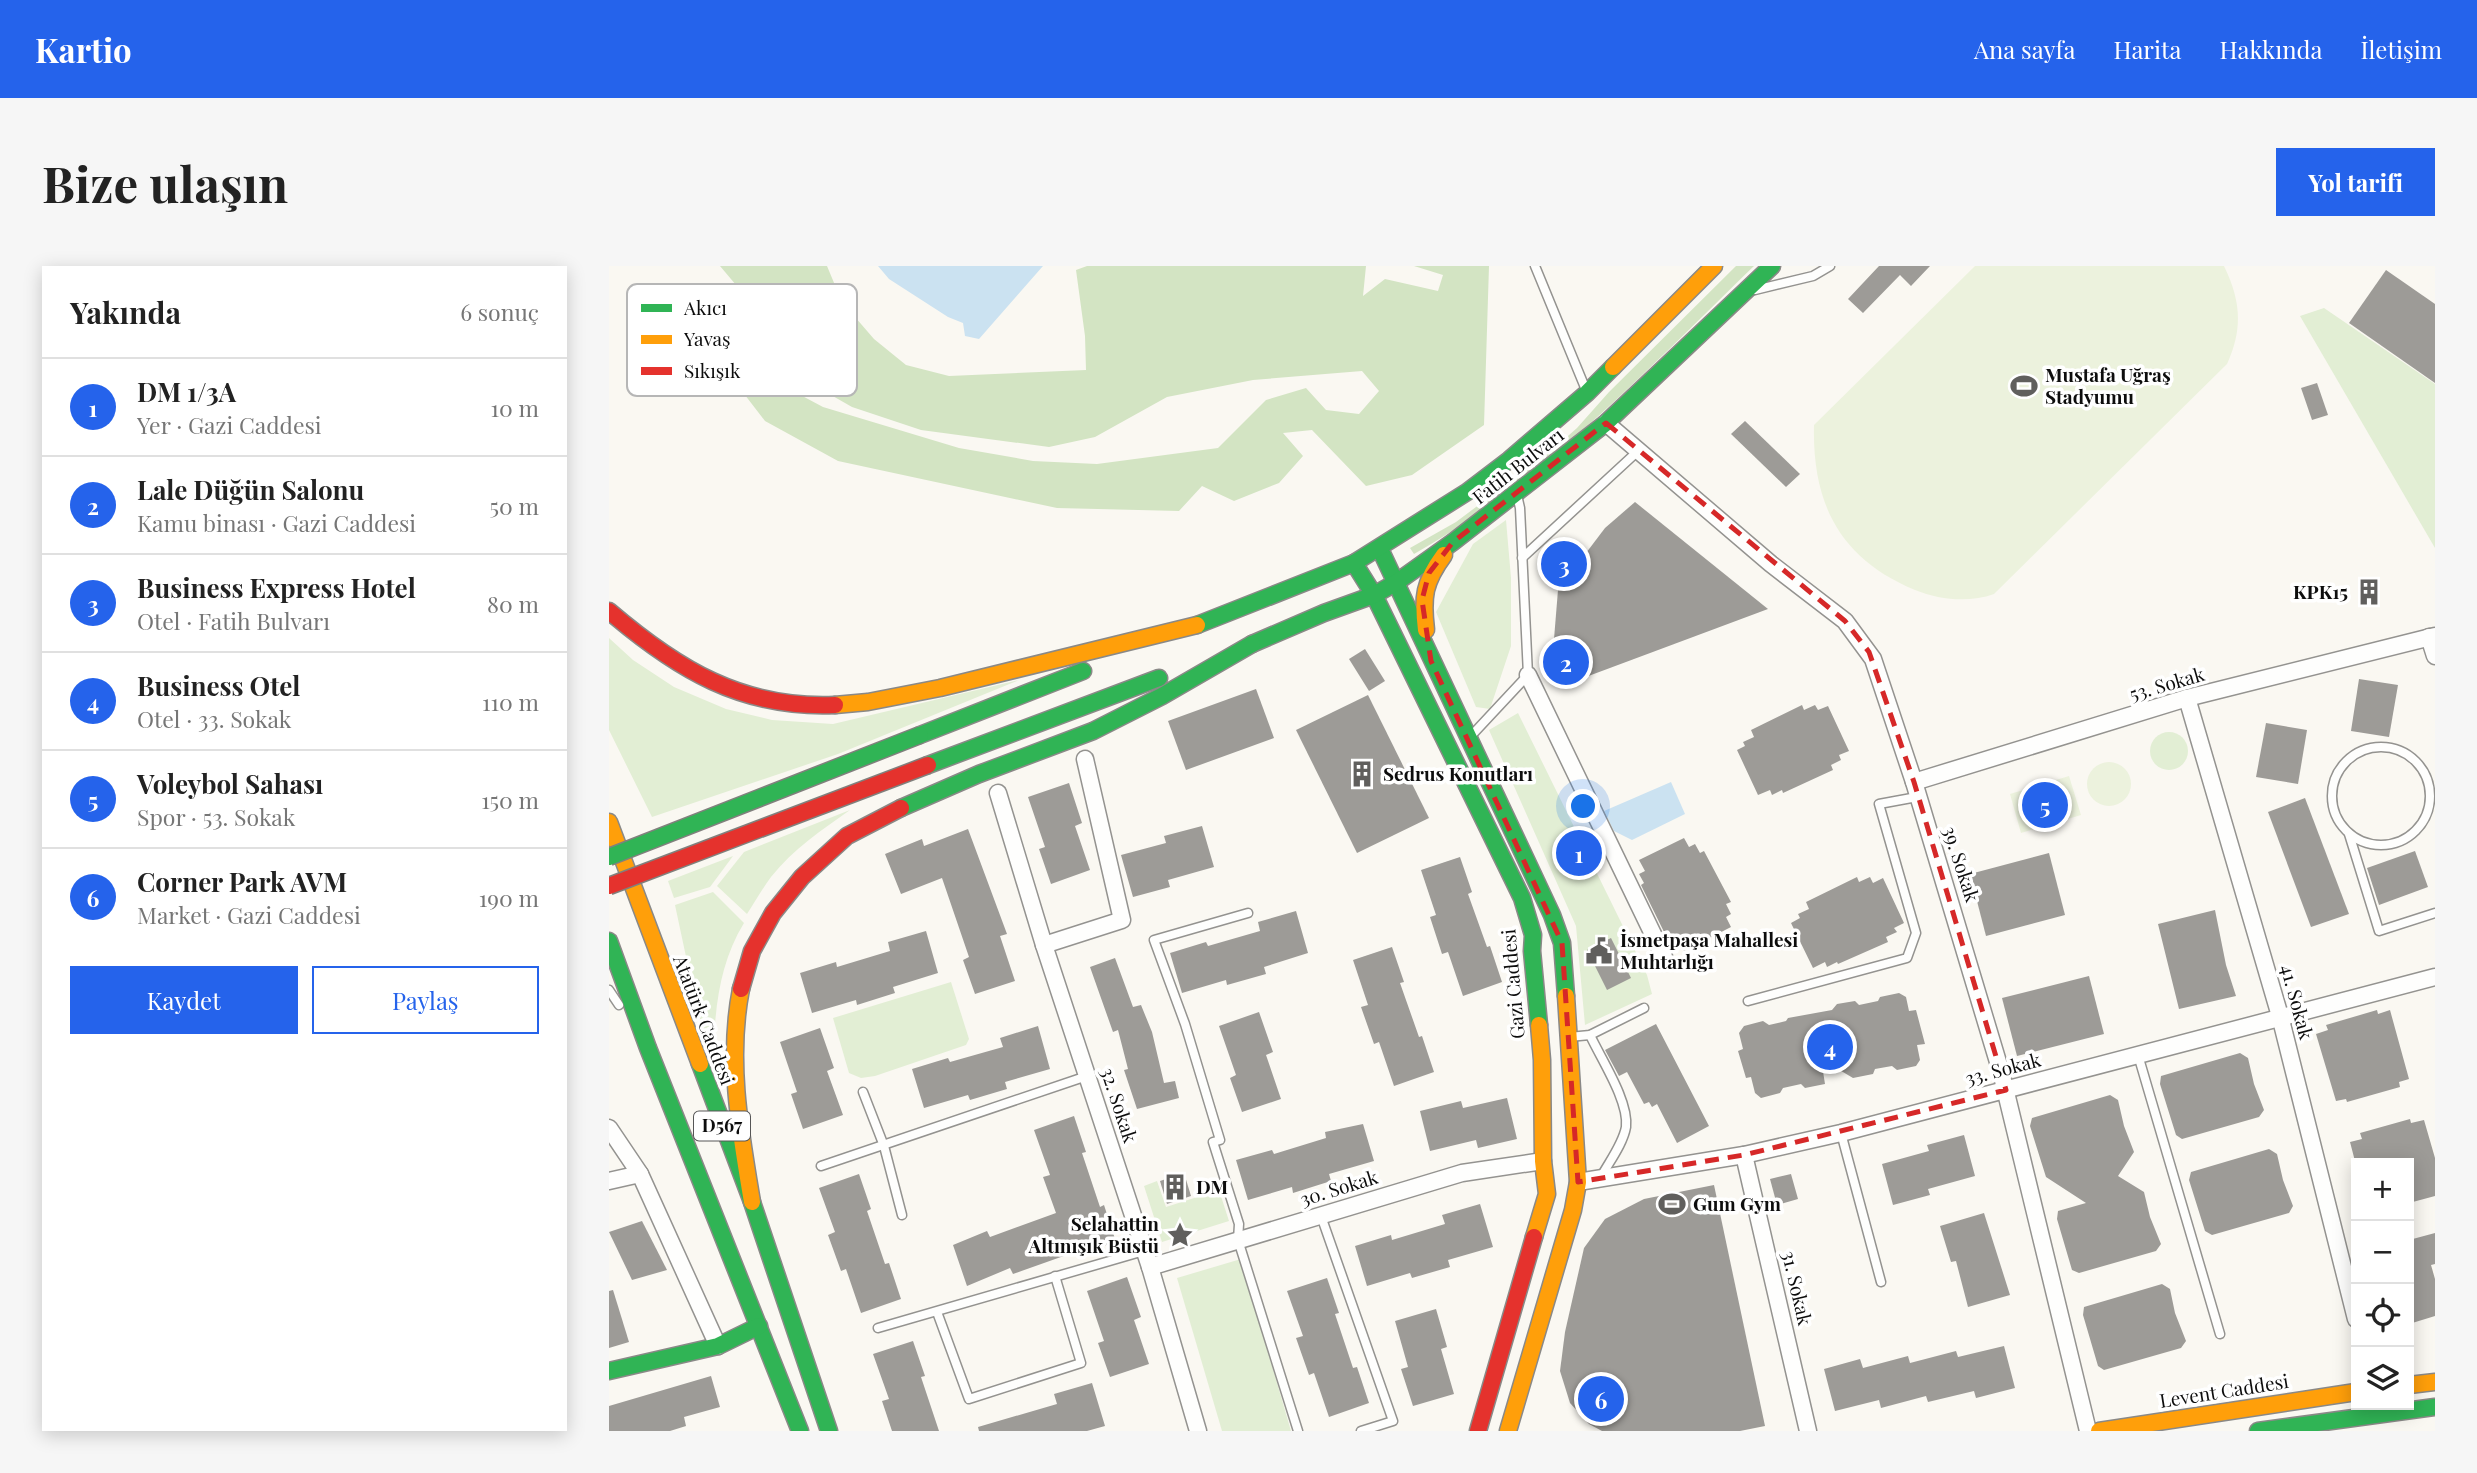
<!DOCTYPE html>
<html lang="tr">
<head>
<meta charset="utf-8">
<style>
  :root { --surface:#fff; --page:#f6f6f6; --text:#222; --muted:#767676; --line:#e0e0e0; --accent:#2563eb }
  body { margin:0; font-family:"Playfair Display",serif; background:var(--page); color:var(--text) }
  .controls { position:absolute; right:21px; bottom:21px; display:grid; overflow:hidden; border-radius:0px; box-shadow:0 4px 18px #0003 }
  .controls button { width:63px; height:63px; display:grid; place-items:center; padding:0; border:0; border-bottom:2px solid var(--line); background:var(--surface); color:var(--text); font:35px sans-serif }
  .you { position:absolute; left:975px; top:541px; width:24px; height:24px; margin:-18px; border:5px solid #fff; border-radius:50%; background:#1a73e8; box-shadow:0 0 0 10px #1a73e833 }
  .badge { display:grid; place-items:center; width:46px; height:46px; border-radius:50%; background:var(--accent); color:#fff; font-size:23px; font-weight:700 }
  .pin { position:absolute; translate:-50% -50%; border:4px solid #fff; box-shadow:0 2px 7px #0006 }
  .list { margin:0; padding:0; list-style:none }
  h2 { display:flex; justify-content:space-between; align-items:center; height:91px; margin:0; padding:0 28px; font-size:30px }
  h2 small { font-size:23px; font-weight:400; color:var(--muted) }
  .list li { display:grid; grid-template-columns:46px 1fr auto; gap:21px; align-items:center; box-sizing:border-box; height:98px; padding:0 28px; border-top:2px solid var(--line) }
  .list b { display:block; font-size:26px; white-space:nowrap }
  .list p { margin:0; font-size:23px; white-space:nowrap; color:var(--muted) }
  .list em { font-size:23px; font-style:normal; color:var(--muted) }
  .actions { display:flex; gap:14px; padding:21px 28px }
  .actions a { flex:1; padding:16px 0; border:2px solid var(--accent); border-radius:0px; text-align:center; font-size:24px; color:var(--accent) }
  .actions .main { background:var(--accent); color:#fff }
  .icon { flex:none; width:38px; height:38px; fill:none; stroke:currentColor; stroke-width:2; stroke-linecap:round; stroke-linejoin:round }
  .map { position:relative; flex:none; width:1826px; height:1165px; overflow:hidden; border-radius:0px }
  header { display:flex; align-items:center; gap:42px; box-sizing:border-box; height:98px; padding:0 35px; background:var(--accent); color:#fff }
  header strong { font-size:33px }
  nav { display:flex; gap:38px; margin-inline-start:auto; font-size:24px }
  .intro { display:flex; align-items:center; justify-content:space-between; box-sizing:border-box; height:168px; padding:0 42px }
  h1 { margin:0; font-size:49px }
  .button { padding:18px 32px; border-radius:0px; background:var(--accent); color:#fff; font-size:24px; font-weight:700 }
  main { display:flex; gap:42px; padding:0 42px }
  aside { flex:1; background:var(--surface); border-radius:0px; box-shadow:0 4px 18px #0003 }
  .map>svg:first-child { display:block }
</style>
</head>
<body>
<header>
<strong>Kartio</strong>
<nav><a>Ana sayfa</a><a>Harita</a><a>Hakkında</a><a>İletişim</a></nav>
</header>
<div class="intro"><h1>Bize ulaşın</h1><a class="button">Yol tarifi</a></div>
<main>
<aside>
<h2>Yakında<small>6 sonuç</small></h2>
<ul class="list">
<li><span class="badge">1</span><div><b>DM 1/3A</b><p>Yer · Gazi Caddesi</p></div><em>10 m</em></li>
<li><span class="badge">2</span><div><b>Lale Düğün Salonu</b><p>Kamu binası · Gazi Caddesi</p></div><em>50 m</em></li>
<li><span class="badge">3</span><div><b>Business Express Hotel</b><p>Otel · Fatih Bulvarı</p></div><em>80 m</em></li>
<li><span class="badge">4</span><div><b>Business Otel</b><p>Otel · 33. Sokak</p></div><em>110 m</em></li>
<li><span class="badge">5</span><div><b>Voleybol Sahası</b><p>Spor · 53. Sokak</p></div><em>150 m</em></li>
<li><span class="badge">6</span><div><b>Corner Park AVM</b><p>Market · Gazi Caddesi</p></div><em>190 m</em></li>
</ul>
<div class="actions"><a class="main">Kaydet</a><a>Paylaş</a></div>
</aside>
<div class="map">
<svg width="1826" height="1165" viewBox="0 0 1826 1165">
  <rect width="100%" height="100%" fill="#faf8f2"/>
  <g fill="#e2eed4">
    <path d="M1715 42 1826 118V282L1691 50Z"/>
    <path d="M897 254 902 312V380L881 443 867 441 827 346 864 278Z"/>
    <path d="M0 372 24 394 65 421 117 443 163 454 224 458 410 414 229 488 43 551 0 464Z"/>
    <path d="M909 447 1038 709 1043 728 976 759 967 660 880 464Z"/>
    <circle cx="1560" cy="485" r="19"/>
    <path d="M241 544C213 564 184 583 162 611 153 623 146 636 138 648L108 620 135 586Z"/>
    <path d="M124 590 101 621 65 632 59 615Z"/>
    <path d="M104 626 135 657C116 688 109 722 106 758L95 763 89 747 66 639Z"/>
    <path d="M342 716 360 773 357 779 266 810 252 812 240 807 224 752Z"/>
    <path d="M548 915 557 941 610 924 620 955 553 976 535 920Z"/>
    <path d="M632 993 682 1165H613L568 1012Z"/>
  </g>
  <g fill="#d3e4c3">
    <path d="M111 0H218L233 36 265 73 297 99 340 110 477 104 476 70 467 4 478 0H757L754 30 776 13 829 25 834 9 805 0H880L875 159 803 209 757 220 703 164 674 167 694 190 670 217 625 235 593 220 570 245 448 242 229 195 156 155 109 94 152 108 214 141 350 182 424 195 488 198 609 182 657 134 697 122 717 144 750 148 770 125 753 105 644 114 558 131 486 171 440 181 312 164 243 141 208 121 164 63Z"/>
    <path d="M1127 0H1145C1039 103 935 214 805 288L801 282 847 256 943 184 968 162 1000 126Z"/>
  </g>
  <g fill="#ecf2dd">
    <path d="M1366 0H1615C1632 35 1634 63 1618 98L1385 328C1360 337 1331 334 1306 324 1231 293 1203 238 1205 159Z"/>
    <circle cx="1500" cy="518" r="22"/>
    <path d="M1460 510 1472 549 1412 567 1401 528Z"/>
  </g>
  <g fill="#cbe2f1">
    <path d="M269 0H434L370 73 356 70 354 57 339 51 280 13Z"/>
    <path d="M1062 516 1076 548 1023 574 1005 565 995 545Z"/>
  </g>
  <g fill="#9d9b97">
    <path d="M1270 0H1321L1302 20 1291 9 1254 47 1239 33Z"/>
    <path d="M1777 4 1826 38V117L1740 57Z"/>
    <path d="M1708 117 1719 149 1703 154 1692 122Z"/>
    <path d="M1136 155 1191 208 1177 221 1122 168Z"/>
    <path d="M1026 236 1159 343 950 421 945 373 949 324 996 262Z"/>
    <path d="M756 383 776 415 760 425 740 393Z"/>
    <path d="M1750 413 1789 419 1780 471 1742 465Z"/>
    <path d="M647 423 665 472 577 504 559 455Z"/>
    <path d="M759 429 820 552 748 587 687 464Z"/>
    <path d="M1193 439 1195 444 1206 439 1209 444 1219 440 1240 485 1230 489 1232 494 1222 499 1224 504 1174 527 1173 524 1163 529 1161 524 1149 529 1128 484 1136 480 1134 476 1145 471 1142 464Z"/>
    <path d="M1657 457 1698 464 1689 518 1647 511Z"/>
    <path d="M460 517 473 557 466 560 481 604 442 618 430 583 436 581 419 531Z"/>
    <path d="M1696 532 1740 648 1702 661 1659 546Z"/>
    <path d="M593 560 605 601 559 614 561 621 524 631 512 589 557 577 555 570Z"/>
    <path d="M359 563 398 668 391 670 406 715 366 728 354 694 360 691 333 612 292 628 276 588 313 573 315 580Z"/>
    <path d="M1075 572 1080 581 1086 578 1091 587 1095 585 1122 636 1117 638 1122 648 1117 651 1122 661 1075 685 1070 676 1064 679 1059 669 1057 670 1032 619 1035 617 1030 608 1036 605 1030 594Z"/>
    <path d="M1806 585 1819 621 1770 639 1758 602Z"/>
    <path d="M1440 587 1456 649 1377 670 1361 608Z"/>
    <path d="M851 591 863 626 859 628 878 681 881 680 893 716 854 730 839 686 833 688 821 651 827 649 812 604Z"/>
    <path d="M1248 611 1250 616 1261 611 1264 617 1274 612 1295 657 1285 662 1288 666 1277 671 1279 676 1229 698 1228 696 1218 701 1216 696 1204 702 1182 657 1191 652 1189 648 1200 643 1197 636Z"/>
    <path d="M1606 644 1617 699 1627 730 1570 743 1549 658Z"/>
    <path d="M687 645 699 687 655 701 657 708 618 719 617 714 573 727 561 687 597 676 599 680 651 665 649 656Z"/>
    <path d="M317 665 329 707 284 721 286 727 248 739 247 734 203 747 191 707 227 696 228 701 281 685 279 676Z"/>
    <path d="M1002 672 1022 712 998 724 978 684Z"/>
    <path d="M783 681 795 716 791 717 810 771 813 770 825 806 785 820 770 776 765 778 752 741 759 739 744 694Z"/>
    <path d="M506 692 524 741 532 739 543 766 555 817 566 815 570 832 528 843 515 804 519 803 509 764 504 766 481 701Z"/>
    <path d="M1480 710 1495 768 1408 790 1393 732Z"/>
    <path d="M1290 727 1297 731 1300 745 1307 744 1316 778 1308 779 1311 794 1307 800 1288 804 1283 800 1266 803 1264 808 1244 812 1212 793 1216 818 1196 822 1192 818 1174 822 1171 827 1152 832 1146 827 1142 811 1137 812 1129 785 1134 783 1130 767 1135 760 1154 755 1160 759 1177 755 1179 752 1223 744 1228 738 1246 735 1250 739 1269 735 1271 731Z"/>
    <path d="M1768 744 1769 748 1781 744 1800 813 1790 816 1791 821 1738 836 1737 833 1727 835 1707 768 1719 764 1717 759Z"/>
    <path d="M650 746 664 786 657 789 672 833 633 846 621 812 627 809 610 760Z"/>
    <path d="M1047 758 1100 860 1068 877 1048 838 1043 841 1040 836 1035 838 1018 806 1010 810 996 784Z"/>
    <path d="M429 760 441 803 396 816 398 823 361 834 359 829 315 842 303 803 339 792 341 796 394 781 391 772Z"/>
    <path d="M211 762 225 802 218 805 234 849 194 863 182 828 188 826 171 776Z"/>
    <path d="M1631 787 1639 792 1645 818 1655 844 1650 851 1573 873 1567 869 1551 818 1552 810Z"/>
    <path d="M1501 829 1509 834 1515 860 1525 886 1509 910 1535 926 1541 951 1552 978 1547 985 1470 1007 1463 1004 1448 953 1449 945 1477 937 1437 911 1421 860 1423 852Z"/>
    <path d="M898 832 908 873 869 882 867 874 821 885 811 845 852 835 854 842Z"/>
    <path d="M465 850 477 886 473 887 491 941 495 939 507 976 467 989 466 986 404 1008 401 1002 358 1020 344 979 378 965 381 971 447 947 434 911 441 909 425 864Z"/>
    <path d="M1801 853 1802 857 1815 854 1826 892V930L1800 937V897H1778L1776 892 1747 899 1741 876 1753 873 1751 867Z"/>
    <path d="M754 858 765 895 720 908 722 915 684 927 683 921 639 934 627 894 663 884 665 888 717 872 716 866Z"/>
    <path d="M1355 869 1366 910 1319 923 1321 929 1284 939 1273 898 1320 885 1318 879Z"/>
    <path d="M1660 883 1668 888 1674 914 1684 940 1680 947 1603 969 1596 965 1580 914 1582 906Z"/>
    <path d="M575 907 582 930 558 938 551 915Z"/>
    <path d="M250 908 262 943 258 945 276 998 280 997 292 1033 252 1047 237 1003 232 1005 219 969 226 966 210 922Z"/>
    <path d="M1182 908 1189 933 1168 939 1161 913Z"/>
    <path d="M1105 919 1156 1160 1131 1165H993L980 1158 961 1137 951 1105 956 1066 975 982 996 953 1035 933Z"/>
    <path d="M871 938 884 981 839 994 841 1001 803 1012 801 1007 758 1020 746 980 782 969 783 974 836 958 833 949Z"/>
    <path d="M1375 947 1401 1029 1359 1041 1347 995 1342 996 1331 960Z"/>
    <path d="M33 955 58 1004 23 1014 0 966Z"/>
    <path d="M1826 967V998L1822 999 1826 1013V1050L1800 1058V974Z"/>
    <path d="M518 1011 532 1051 525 1054 540 1098 501 1111 489 1077 495 1075 478 1025Z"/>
    <path d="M718 1012 730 1047 726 1048 744 1102 748 1101 760 1137 720 1151 705 1107 700 1109 687 1072 694 1070 678 1025Z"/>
    <path d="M1553 1018 1561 1023 1566 1047 1577 1075 1572 1082 1495 1104 1489 1100 1474 1049 1475 1041Z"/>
    <path d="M4 1024 20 1076 0 1082V1025Z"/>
    <path d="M827 1043 838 1081 832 1083 845 1128 804 1140 792 1103 799 1101 786 1055Z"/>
    <path d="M304 1075 316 1110 312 1111 330 1165H283L273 1135 280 1133 264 1088Z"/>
    <path d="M1395 1080 1406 1122 1367 1132 1365 1125 1319 1136 1317 1130 1272 1142 1270 1134 1226 1145 1215 1103 1251 1093 1254 1102 1299 1090 1301 1097 1347 1085 1349 1091Z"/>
    <path d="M102 1110 111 1141 75 1151 77 1160 61 1165H0V1140Z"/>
    <path d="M483 1117 496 1160 478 1165H370L369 1161 448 1138 445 1128Z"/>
  </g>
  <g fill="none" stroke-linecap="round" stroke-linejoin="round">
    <g stroke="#949390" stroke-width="11">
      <g id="lane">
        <path d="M926 0 977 124"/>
        <path d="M1146 24 1204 10 1221 0"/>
        <path d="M913 292 1029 185"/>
        <path d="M862 470 919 409 911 242 908 229"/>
        <circle cx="1772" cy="530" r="49"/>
        <path d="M1740 568 1770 665 1826 647"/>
        <path d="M639 647 545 674 576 758 611 874 604 876 630 958 629 974 689 1165"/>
        <path d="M0 724 10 739"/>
        <path d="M1139 735 1298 692 1307 667 1270 538 1308 531"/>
        <path d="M981 769C992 793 1020 835 1017 861 1014 878 1000 896 992 911"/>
        <path d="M960 771 981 769 1035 742"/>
        <path d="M1529 789 1611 1068"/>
        <path d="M254 826 275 880 293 949"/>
        <path d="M1232 867 1272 1016"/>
        <path d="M212 900 478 810"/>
        <path d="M712 950 784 1155 752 1165"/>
        <path d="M328 1046 360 1133 472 1097 446 1010"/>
        <path d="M269 1062 535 985"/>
      </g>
    </g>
    <g stroke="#949390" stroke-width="19">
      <g id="street">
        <path d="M997 157 1162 298 1236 355 1264 393 1305 516 1392 806 1479 1165"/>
        <path d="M1820 371 1826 390"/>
        <path d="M919 409 1055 691"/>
        <path d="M1578 432 1671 750 1747 1053"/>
        <path d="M1305 516 1578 432 1826 370"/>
        <path d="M389 527 435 679 541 1001 589 1165"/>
        <path d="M435 679 513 654 476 493"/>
        <path d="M0 862 31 908"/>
        <path d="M1135 889 1199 1165"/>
        <path d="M0 915 31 908 109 1080"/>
        <path d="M969 916 1135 889 1232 867 1826 711"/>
        <path d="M541 1001 853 907 934 895"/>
      </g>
    </g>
    <g stroke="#8a8987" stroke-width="19">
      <g id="fast">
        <path d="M771 283 943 649 953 677 957 730"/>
        <path d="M745 297 765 329 913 632 924 669 923 685 930 759"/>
        <path d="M588 359 745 297 858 226 900 194 978 127 1004 101"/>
        <path d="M643 378 715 347 765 329 788 316 844 276 997 157 1163 0"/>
        <path d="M311 469 474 405"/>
        <path d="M319 499 550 412"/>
        <path d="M292 542 370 508 484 465 553 430 643 378"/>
        <path d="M0 675 39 782 191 1165"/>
        <path d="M91 798 143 936 220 1165"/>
        <path d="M0 1105 109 1080 150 1060"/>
        <path d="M1649 1165 1826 1141"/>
      </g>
    </g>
    <g stroke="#8a8987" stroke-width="19">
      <g id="slow">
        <path d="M1004 101 1105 0"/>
        <path d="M817 364C813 331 815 316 835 289"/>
        <path d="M226 439 259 436 331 422 588 359"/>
        <path d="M0 556 91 798"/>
        <path d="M132 723C118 794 131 865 143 936"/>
        <path d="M925 971 938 928 934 895 933 794 930 759"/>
        <path d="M1800 1119 1826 1116"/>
        <path d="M899 1165 964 944 969 916 957 730"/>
        <path d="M1490 1165 1747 1126"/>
      </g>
    </g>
    <g stroke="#8a8987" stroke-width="19">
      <g id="jam">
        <path d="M0 345C68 403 133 443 226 439"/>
        <path d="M132 723 143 685 164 647 193 611 238 570 292 542"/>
        <path d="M869 1165 925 971"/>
      </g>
    </g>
    <use href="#lane" stroke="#fefefd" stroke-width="8"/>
    <use href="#street" stroke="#fefefd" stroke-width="16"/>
    <use href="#fast" stroke="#30b455" stroke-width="16"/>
    <use href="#slow" stroke="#ff9f0a" stroke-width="16"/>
    <use href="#jam" stroke="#e5322d" stroke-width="16"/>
    <g stroke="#81807d" stroke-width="19" stroke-linecap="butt">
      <path id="fast-bridge" d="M0 591 311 469"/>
    </g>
    <g stroke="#81807d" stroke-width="19" stroke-linecap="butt">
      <path id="jam-bridge" d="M0 620 319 499"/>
    </g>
    <use href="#fast-bridge" stroke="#30b455" stroke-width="16"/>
    <use href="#jam-bridge" stroke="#e5322d" stroke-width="16"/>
  </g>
  <path fill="none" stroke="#d62828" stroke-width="5" stroke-dasharray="14 9" stroke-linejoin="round" d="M997 157 1236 355 1260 386 1305 516 1397 824 1135 889 969 916 953 677 822 395 813 334 820 307 844 276Z"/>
  <defs>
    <g id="stadium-bare" transform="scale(2.1)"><path d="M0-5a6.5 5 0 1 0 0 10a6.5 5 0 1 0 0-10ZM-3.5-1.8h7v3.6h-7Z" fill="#605f5d" stroke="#fff" stroke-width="2.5" paint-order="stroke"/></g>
    <g id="building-bare" transform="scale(2.1)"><path d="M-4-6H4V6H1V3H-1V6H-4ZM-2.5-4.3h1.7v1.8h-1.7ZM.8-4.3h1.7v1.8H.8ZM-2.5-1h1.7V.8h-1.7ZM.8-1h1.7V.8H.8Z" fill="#605f5d" stroke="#fff" stroke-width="2.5" paint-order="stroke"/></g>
    <g id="civic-bare" transform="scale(2.1)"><path d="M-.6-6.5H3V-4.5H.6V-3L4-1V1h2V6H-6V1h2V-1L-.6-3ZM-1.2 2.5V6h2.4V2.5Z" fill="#605f5d" stroke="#fff" stroke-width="2.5" paint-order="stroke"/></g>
    <g id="sight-bare" transform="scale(2.1)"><path d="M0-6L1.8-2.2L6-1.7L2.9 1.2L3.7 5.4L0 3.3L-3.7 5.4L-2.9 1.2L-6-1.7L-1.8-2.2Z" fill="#605f5d" stroke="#fff" stroke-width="2.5" paint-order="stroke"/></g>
  </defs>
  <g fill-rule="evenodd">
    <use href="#stadium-bare" x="1415" y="120"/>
    <use href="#building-bare" x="1760" y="326"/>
    <use href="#building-bare" x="753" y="508"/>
    <use href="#civic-bare" x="990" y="685"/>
    <use href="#building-bare" x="566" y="921"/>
    <use href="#stadium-bare" x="1063" y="938"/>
    <use href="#sight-bare" x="571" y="969"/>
  </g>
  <g text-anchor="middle" stroke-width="7" stroke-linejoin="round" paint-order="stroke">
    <rect fill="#fff" stroke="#565656" stroke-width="2" x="85" y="845.5" width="56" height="29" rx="5"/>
    <g font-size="18" font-weight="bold" fill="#0d0d0d">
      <text x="113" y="866">D567</text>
    </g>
    <g font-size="19" font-weight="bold" fill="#0d0d0d" stroke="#fff" text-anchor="start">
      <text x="1436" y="116">Mustafa Uğraş<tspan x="1436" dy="22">Stadyumu</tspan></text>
      <text x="1739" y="333" text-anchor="end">KPK15</text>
      <text x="774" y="515">Sedrus Konutları</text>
      <text x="1011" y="681">İsmetpaşa Mahallesi<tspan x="1011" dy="22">Muhtarlığı</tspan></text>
      <text x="587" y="928">DM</text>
      <text x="1084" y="945">Gum Gym</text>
      <text x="550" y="965" text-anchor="end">Selahattin<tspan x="550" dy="22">Altınışık Büstü</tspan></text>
    </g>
    <g font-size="19" fill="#0d0d0d" stroke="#fff">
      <text transform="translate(909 200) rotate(-38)" y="7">Fatih Bulvarı</text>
      <text transform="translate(1558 418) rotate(-16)" y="7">53. Sokak</text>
      <text transform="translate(1352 598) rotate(72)" y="7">39. Sokak</text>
      <text transform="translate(904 718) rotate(-95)" y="7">Gazi Caddesi</text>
      <text transform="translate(1688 736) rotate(75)" y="7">41. Sokak</text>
      <text transform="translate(95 754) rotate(69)" y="7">Atatürk Caddesi</text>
      <text transform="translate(1394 803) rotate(-15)" y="7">33. Sokak</text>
      <text transform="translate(510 839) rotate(72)" y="7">32. Sokak</text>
      <text transform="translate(730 922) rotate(-17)" y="7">30. Sokak</text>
      <text transform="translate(1188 1022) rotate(77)" y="7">31. Sokak</text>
      <text transform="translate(1615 1125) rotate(-9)" y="7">Levent Caddesi</text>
    </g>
  </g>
  <rect x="18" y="18" width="230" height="112" rx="10" fill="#fff" stroke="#b6b6b6" stroke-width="2"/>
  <rect x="32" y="38" width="31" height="8" fill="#30b455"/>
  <rect x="32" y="69" width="31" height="9" fill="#ff9f0a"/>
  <rect x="32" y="101" width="31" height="8" fill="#e5322d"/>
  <g font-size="19" fill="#0d0d0d">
    <text x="75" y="49">Akıcı</text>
    <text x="75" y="80">Yavaş</text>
    <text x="75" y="112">Sıkışık</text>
  </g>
</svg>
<div class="controls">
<button>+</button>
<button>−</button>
<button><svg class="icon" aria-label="locate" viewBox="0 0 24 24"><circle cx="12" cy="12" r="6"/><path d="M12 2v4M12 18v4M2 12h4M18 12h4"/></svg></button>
<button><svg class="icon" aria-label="layers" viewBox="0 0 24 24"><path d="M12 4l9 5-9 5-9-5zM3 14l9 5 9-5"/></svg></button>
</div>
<div class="you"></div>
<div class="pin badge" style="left:970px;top:587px">1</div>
<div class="pin badge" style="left:957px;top:396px">2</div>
<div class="pin badge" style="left:955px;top:298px">3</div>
<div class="pin badge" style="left:1221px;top:781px">4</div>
<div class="pin badge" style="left:1436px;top:539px">5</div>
<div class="pin badge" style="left:992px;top:1133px">6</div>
</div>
</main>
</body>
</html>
